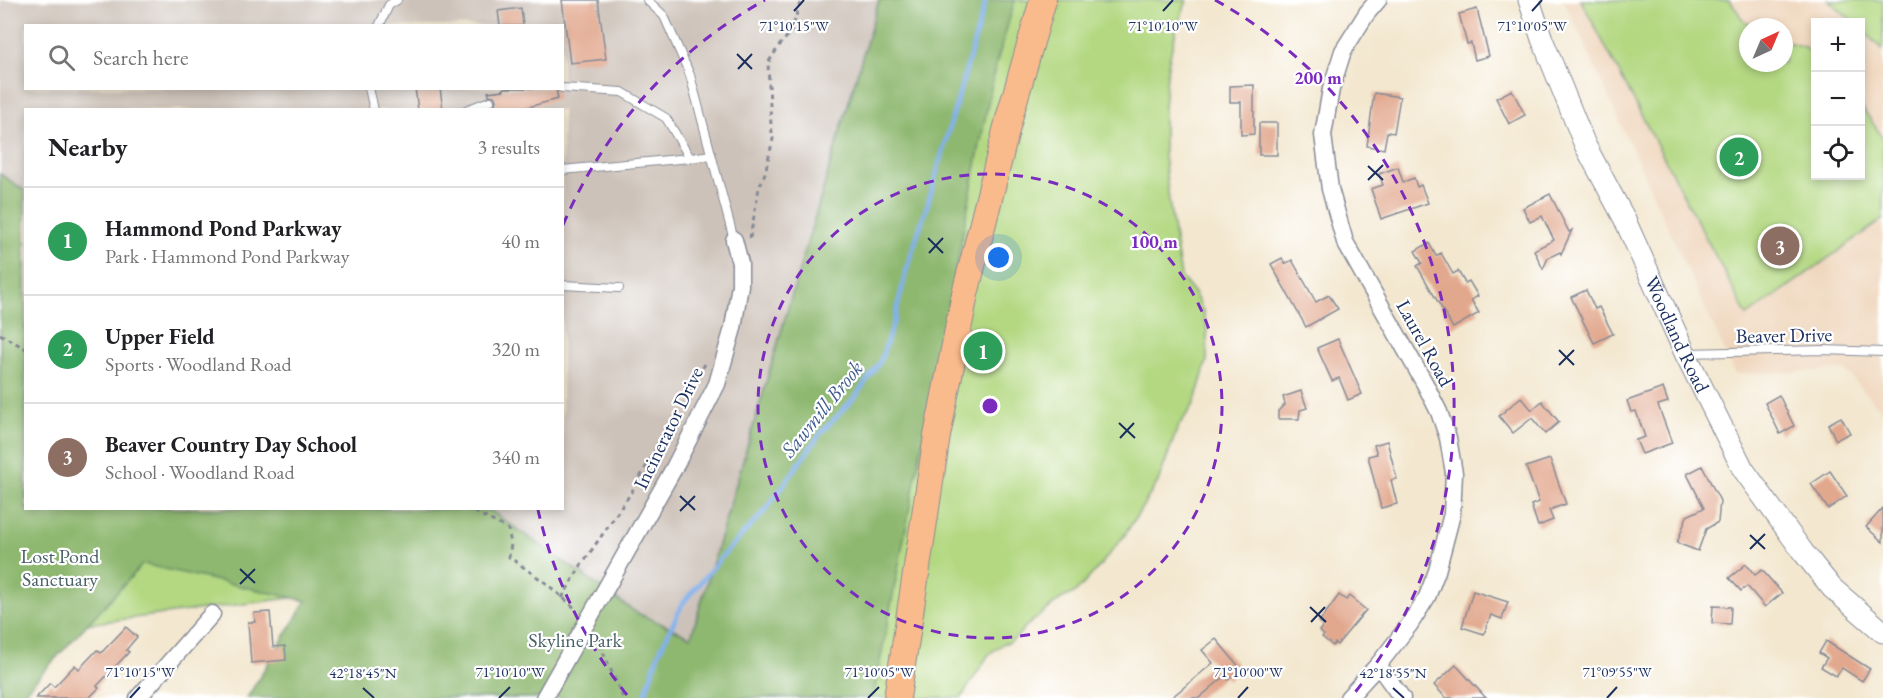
<!DOCTYPE html>
<html lang="en">
<head>
<meta charset="utf-8">
<style>
  :root { --surface:#fff; --page:#f6f6f6; --text:#202124; --muted:#757577; --line:#e0e0e0; --accent:#d93025 }
  body { margin:0; font-family:"EB Garamond",serif; background:var(--page); color:var(--text) }
  .controls { position:absolute; right:18px; top:18px; display:grid; overflow:hidden; border-radius:0px; box-shadow:0 3px 9px #0003 }
  .controls button { width:54px; height:54px; display:grid; place-items:center; padding:0; border:0; border-bottom:2px solid var(--line); background:var(--surface); color:var(--text); font:30px sans-serif }
  .compass { position:absolute; left:1739px; top:18px; width:54px; height:54px; border-radius:50%; background:var(--surface); box-shadow:0 3px 9px #0003; rotate:44deg }
  .you { position:absolute; left:999px; top:258px; width:21px; height:21px; margin:-15px; border:4px solid #fff; border-radius:50%; background:#1a73e8; box-shadow:0 0 0 9px #1a73e833 }
  .badge { display:grid; place-items:center; width:39px; height:39px; border-radius:50%; background:var(--accent); color:#fff; font-size:20px; font-weight:700 }
  .pin { position:absolute; translate:-50% -50%; border:3px solid #fff; box-shadow:0 2px 6px #0006 }
  .list { margin:0; padding:0; list-style:none }
  h2 { display:flex; justify-content:space-between; align-items:center; height:78px; margin:0; padding:0 24px; font-size:26px }
  h2 small { font-size:20px; font-weight:400; color:var(--muted) }
  .list li { display:grid; grid-template-columns:39px 1fr auto; gap:18px; align-items:center; box-sizing:border-box; height:108px; padding:0 24px; border-top:2px solid var(--line) }
  .list b { display:block; font-size:22px; white-space:nowrap }
  .list p { margin:0; font-size:20px; white-space:nowrap; color:var(--muted) }
  .list em { font-size:20px; font-style:normal; color:var(--muted) }
  .icon { flex:none; width:33px; height:33px; fill:none; stroke:currentColor; stroke-width:2; stroke-linecap:round; stroke-linejoin:round }
  .map { position:relative; flex:none; width:1883px; height:698px; overflow:hidden }
  .search { position:absolute; background:var(--surface); box-shadow:0 3px 9px #0003; left:24px; top:24px; width:540px; height:66px; display:flex; align-items:center; gap:15px; box-sizing:border-box; padding:0 21px; border-radius:0px; color:var(--muted); font-size:22px }
  .panel { position:absolute; background:var(--surface); box-shadow:0 3px 9px #0003; left:24px; top:108px; width:540px; height:402px; border-radius:0px }
  .map>svg:first-child { display:block }
</style>
</head>
<body>
<div class="map">
<svg width="1883" height="698" viewBox="0 0 1883 698">
  <rect width="100%" height="100%" fill="#fff"/>
  <filter id="ink" filterUnits="userSpaceOnUse"><feTurbulence type="fractalNoise" baseFrequency=".0167" numOctaves="2"/><feDisplacementMap in="SourceGraphic" scale="12" xChannelSelector="R" yChannelSelector="G"/><feConvolveMatrix kernelMatrix="1 2 1 2 8 2 1 2 1" color-interpolation-filters="sRGB"/></filter>
  <filter id="wash" filterUnits="userSpaceOnUse"><feTurbulence type="fractalNoise" baseFrequency=".008" numOctaves="4" result="noise"/><feDisplacementMap in="SourceGraphic" scale="24" xChannelSelector="R" yChannelSelector="G"/><feGaussianBlur stdDeviation="1.35" result="paint"/><feColorMatrix in="noise" values="0 0 0 0 0 0 0 0 0 0 0 0 0 0 0 0 0 1.4 0 .05"/><feComposite in="paint" operator="in"/></filter>
  <g filter="url(#wash)">
    <rect width="100%" height="100%" fill="#f3e7cf"/>
    <path fill="#efd6bc" fill-rule="evenodd" d="M1564 0H1828L1853 22H1816V176H1860L1861 29 1883 50V412L1845 370 1735 374ZM1748 27H1784V63H1748Z"/>
    <path fill="#cdc2b9" fill-rule="evenodd" d="M0 0H879L691 637 637 613 488 509 562 508V110H26L25 191 0 174ZM26 26H562V88H26Z"/>
    <g fill="#b3d881" stroke="#678470" stroke-width="1.5">
      <path d="M879 0H1187L1176 31 1168 64 1164 107V155L1169 201 1181 277 1194 293 1203 311 1207 330V361L1194 404 1178 427 1158 482 1124 536 1098 568 1076 592 1061 599 1024 628 1018 636 1009 643H1004L989 654 961 698H430L565 563 0 635V174L25 191 26 508 488 509 637 613 691 637Z"/>
      <path d="M1581 0H1730L1743 20 1755 27H1748V63H1784V41L1804 47 1815 56 1816 176H1860L1861 106 1883 138V219L1747 316Z"/>
      <path d="M1828 0H1883V50L1861 29 1860 22H1853Z"/>
    </g>
    <path fill="#8eb86f" stroke="#547466" stroke-width="1.5" d="M879 0H1015L994 72 873 698H247L306 601 143 564 19 698H0V174L25 191 26 508 488 509 637 613 691 637Z"/>
    <g fill="none" stroke-linecap="round" stroke-linejoin="round">
      <path stroke="#82b1ec" stroke-width="4.5" d="M644 698 659 652 683 603 725 553 765 511 820 434 855 397 880 362 894 321 908 264 927 206 986 0"/>
    </g>
    <g id="blocks">
      <g fill="#e2a88e">
        <path d="M562 0H598L606 59 570 63Z"/>
        <path d="M521 8 523 26H500L498 11Z"/>
        <path d="M1477 9 1489 56 1475 60 1471 43 1467 44 1459 14Z"/>
        <path d="M1254 85V134L1241 135V102H1230V86Z"/>
        <path d="M415 88H440L443 110H418Z"/>
        <path d="M504 88H556L558 99 517 110H491L490 108 495 105 496 99 494 96 489 95 488 92 504 90Z"/>
        <path d="M1512 90 1525 115 1509 124 1496 98Z"/>
        <path d="M1374 93 1400 97 1394 133 1387 132 1384 149 1367 146Z"/>
        <rect x="1259" y="123" width="18" height="32"/>
        <path d="M1398 167 1403 182 1414 178 1417 187 1421 185 1428 203 1381 219 1371 189 1383 185 1379 174Z"/>
        <path d="M1550 194 1569 232 1572 230 1561 254 1560 252 1548 258 1543 269 1534 250 1554 240 1542 216 1530 222 1523 208Z"/>
        <path d="M1429 243 1436 256 1441 253 1453 274 1458 271 1465 283 1469 281 1478 296 1471 300 1479 313 1453 328 1417 266 1422 263 1415 251Z"/>
        <path d="M1282 258 1285 264 1292 260 1316 302 1329 295 1338 309 1306 327 1271 264Z"/>
        <path d="M1586 290 1595 309 1599 307 1613 334 1594 343 1571 297Z"/>
        <path d="M1338 339 1362 394 1348 400 1339 378 1332 381 1317 348Z"/>
        <path d="M1663 388 1668 402 1658 405 1672 443 1642 454 1636 440 1645 437 1636 411 1631 412 1627 401Z"/>
        <path d="M1301 391 1307 408 1300 410 1299 419H1278V411L1285 404 1283 397Z"/>
        <path d="M1779 395 1794 426 1780 434 1765 403Z"/>
        <path d="M1521 397 1532 410 1542 401 1559 422 1545 434 1532 418 1513 433 1499 416Z"/>
        <path d="M1841 417 1850 433 1836 440 1828 424Z"/>
        <path d="M1387 441 1397 479 1391 480 1397 504 1381 508 1368 456 1377 454 1374 445Z"/>
        <path d="M1550 459 1566 504 1549 510 1553 520 1538 526 1531 505 1539 502 1526 467Z"/>
        <path d="M1702 466 1720 501 1718 522 1706 529 1698 551 1677 543 1687 516 1704 508 1687 474Z"/>
        <path d="M1830 471 1847 496 1828 509 1811 484Z"/>
        <path d="M1883 508V542L1866 527Z"/>
        <path d="M1746 564 1755 575 1762 570 1782 593 1765 607 1747 586 1741 591 1729 578Z"/>
        <path d="M1473 591 1508 602 1502 619 1491 615 1484 634 1462 627Z"/>
        <path d="M1339 595 1346 600 1349 596 1366 610 1337 645 1335 643 1333 646 1322 637 1324 635 1319 631 1324 625 1319 622Z"/>
        <path d="M1713 606 1731 607 1730 624 1712 623Z"/>
        <path d="M270 612 273 647 285 646 286 660 251 663 248 622H255L254 613Z"/>
        <path d="M126 627 137 637 126 650 129 652 97 686 99 688 89 698H36L50 683 54 687 75 665 79 669 97 650 101 653Z"/>
        <path d="M1216 639 1241 669 1228 680 1225 676 1199 698H1171L1213 663 1202 650Z"/>
        <path d="M1826 641 1870 669 1862 681 1842 668 1836 676 1821 667 1827 658 1819 653Z"/>
        <path d="M1456 665 1486 698H1446L1434 685Z"/>
      </g>
    </g>
  </g>
  <g filter="url(#ink)">
    <use href="#blocks" fill-opacity="0" stroke="#878b96" stroke-width="1.5"/>
    <g fill="none" stroke-linecap="round" stroke-linejoin="round">
      <g stroke="#878b96" stroke-width="10">
        <g id="service">
          <path d="M647 0 664 16 690 75 734 240"/>
          <path d="M379 26 389 5 397 0"/>
          <path d="M369 88 374 110"/>
          <path d="M562 88 622 92 666 118 690 158"/>
          <path d="M466 110 490 101"/>
          <path d="M562 170 690 158 711 155"/>
          <path d="M562 285 619 288"/>
          <path d="M1686 353 1823 350 1883 352"/>
        </g>
      </g>
      <g stroke="#878b96" stroke-width="19">
        <g id="minor">
          <path d="M1378 665 1402 698"/>
          <path d="M138 698 212 614"/>
          <path d="M544 698 674 468 717 384 733 328 740 285V263L734 240"/>
          <path d="M1348 698 1378 665 1410 624 1427 597 1437 571 1452 514 1454 473 1448 438 1439 412 1425 384 1345 242 1330 189 1323 135 1331 89 1343 51 1367 13 1378 0"/>
        </g>
      </g>
      <g stroke="#878b96" stroke-width="23">
        <g id="tertiary">
          <path id="s1" d="M1529 0 1542 39 1585 145 1624 218 1685 353 1743 469 1803 552 1832 588 1883 632"/>
        </g>
      </g>
      <g stroke="#878b96" stroke-width="28">
        <path id="primary" d="M897 698 937 436 965 294 1010 115 1043 0"/>
      </g>
      <g stroke="#878b96" stroke-width="3" stroke-dasharray="4.5 4.5" stroke-linecap="butt">
        <path d="M750 238 759 188 765 173 773 139 771 125 768 63 779 46 791 32 801 0"/>
        <path d="M0 334 26 349"/>
        <path d="M457 508 471 510 508 529 511 544 509 557 546 583 577 610"/>
        <path d="M562 598 580 567 631 493 705 364"/>
        <path d="M596 636 623 698"/>
      </g>
      <use href="#service" stroke="#fff" stroke-width="8"/>
      <use href="#minor" stroke="#fff" stroke-width="16"/>
      <use href="#tertiary" stroke="#fff" stroke-width="21"/>
      <use href="#primary" stroke="#fabb8c" stroke-width="26"/>
    </g>
  </g>
  <path fill="none" stroke="#1b2f5e" stroke-width="2" d="M794 11 804 0M1163 11 1173 0M1532 11 1542 0M737 54 752 69M738 69 752 54M1368 166 1383 180M1368 180 1383 165M928 238 943 253M929 253 943 238M1559 350 1574 365M1559 365 1574 350M1119 423 1135 438M1120 438 1134 423M680 496 695 510M680 511 695 496M1750 535 1765 549M1750 549 1765 534M240 569 255 583M240 584 255 569M1310 607 1326 622M1311 622 1325 607M363 688 374 698M1393 688 1404 698M130 698 140 687M499 698 510 687M868 698 879 687M1238 698 1248 687M1607 698 1617 687"/>
  <g fill="none" stroke="#7b2cbf" stroke-width="3" stroke-dasharray="10 8">
    <circle cx="990" cy="406" r="232"/>
    <path d="M627 695A464 464 0 0 1 538 510M563 225A464 464 0 0 1 765 0M1215 0A464 464 0 0 1 1353 695"/>
  </g>
  <g text-anchor="middle" stroke-width="4.5" stroke-linejoin="round" paint-order="stroke">
    <g font-size="20" fill="#1b2f5e" stroke="#fff">
      <text dy="7" stroke="none"><textPath href="#s1" startOffset="366">Woodland Road</textPath></text>
      <text transform="translate(1784 335) rotate(-1)" y="7">Beaver Drive</text>
      <text transform="translate(1425 343) rotate(61)" y="7">Laurel Road</text>
      <text transform="translate(668 428) rotate(-64)" y="7">Incinerator Drive</text>
    </g>
    <g font-size="20" fill="#496268" stroke="#fff">
      <text x="60" y="563">Lost Pond<tspan x="60" dy="23">Sanctuary</tspan></text>
      <text x="575" y="647">Skyline Park</text>
    </g>
    <g font-size="21" font-style="italic" fill="#3f5c90" stroke="#fff">
      <text transform="translate(822 409) rotate(-51)" y="7">Sawmill Brook</text>
    </g>
  </g>
  <g font-size="15" text-anchor="middle" fill="#1b2f5e" stroke="#fff" stroke-width="4.5" stroke-linejoin="round" paint-order="stroke">
    <text x="794" y="31">71°10'15"W</text>
    <text x="1163" y="31">71°10'10"W</text>
    <text x="1532" y="31">71°10'05"W</text>
    <text x="140" y="677">71°10'15"W</text>
    <text x="510" y="677">71°10'10"W</text>
    <text x="879" y="677">71°10'05"W</text>
    <text x="1248" y="677">71°10'00"W</text>
    <text x="1617" y="677">71°09'55"W</text>
    <text x="363" y="678">42°18'45"N</text>
    <text x="1393" y="678">42°18'55"N</text>
  </g>
  <circle cx="990" cy="406" r="9" fill="#7b2cbf" stroke="#fff" stroke-width="3"/>
  <g font-size="18" text-anchor="middle" font-weight="bold" fill="#7b2cbf" stroke="#fff" stroke-width="4.5" stroke-linejoin="round" paint-order="stroke">
    <text x="1318" y="84">200 m</text>
    <text x="1154" y="248">100 m</text>
  </g>
</svg>
<div class="controls">
<button>+</button>
<button>−</button>
<button><svg class="icon" aria-label="locate" viewBox="0 0 24 24"><circle cx="12" cy="12" r="6"/><path d="M12 2v4M12 18v4M2 12h4M18 12h4"/></svg></button>
</div>
<svg class="compass" viewBox="-18 -18 36 36"><path d="M0-13l5 13h-10z" fill="#e53935"/><path d="M0 13l5-13h-10z" fill="#757577"/></svg>
<div class="you"></div>
<div class="pin badge" style="left:983px;top:351px;background:#2e9e5b">1</div>
<div class="pin badge" style="left:1739px;top:157px;background:#2e9e5b">2</div>
<div class="pin badge" style="left:1780px;top:246px;background:#8d6e63">3</div>
<div class="search"><svg class="icon" aria-label="search" viewBox="0 0 24 24"><circle cx="10" cy="10" r="6"/><path d="M15 15l6 6"/></svg>Search here</div>
<section class="panel">
<h2>Nearby<small>3 results</small></h2>
<ul class="list">
<li><span class="badge" style="background:#2e9e5b">1</span><div><b>Hammond Pond Parkway</b><p>Park · Hammond Pond Parkway</p></div><em>40 m</em></li>
<li><span class="badge" style="background:#2e9e5b">2</span><div><b>Upper Field</b><p>Sports · Woodland Road</p></div><em>320 m</em></li>
<li><span class="badge" style="background:#8d6e63">3</span><div><b>Beaver Country Day School</b><p>School · Woodland Road</p></div><em>340 m</em></li>
</ul>
</section>
</div>
</body>
</html>
